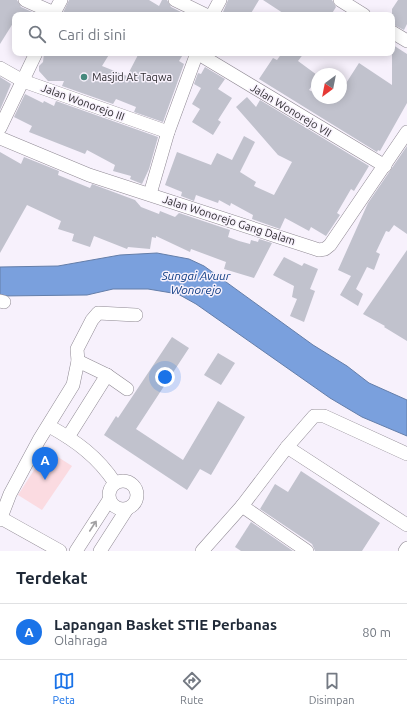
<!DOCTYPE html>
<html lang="id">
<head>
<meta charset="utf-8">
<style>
  :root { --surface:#fff; --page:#f6f6f7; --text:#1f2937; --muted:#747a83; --line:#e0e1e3; --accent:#1a73e8 }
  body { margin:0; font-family:Ubuntu,sans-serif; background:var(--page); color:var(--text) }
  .compass { position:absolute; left:311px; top:68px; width:36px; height:36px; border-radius:50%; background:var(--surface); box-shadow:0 2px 10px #0003; rotate:212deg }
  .you { position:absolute; left:165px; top:377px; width:14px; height:14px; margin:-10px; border:3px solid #fff; border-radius:50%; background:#1a73e8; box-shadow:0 0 0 6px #1a73e833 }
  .badge { display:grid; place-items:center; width:26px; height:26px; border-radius:50%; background:var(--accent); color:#fff; font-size:13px; font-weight:700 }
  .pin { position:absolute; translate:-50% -33px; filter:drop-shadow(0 1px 2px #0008) }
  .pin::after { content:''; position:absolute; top:21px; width:14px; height:12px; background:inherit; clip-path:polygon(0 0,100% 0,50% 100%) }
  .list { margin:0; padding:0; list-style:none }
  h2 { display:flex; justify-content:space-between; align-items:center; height:52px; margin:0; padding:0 16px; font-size:17px }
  h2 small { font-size:13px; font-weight:400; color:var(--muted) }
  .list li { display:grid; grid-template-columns:26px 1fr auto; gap:12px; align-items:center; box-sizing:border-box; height:56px; padding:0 16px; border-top:1px solid var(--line) }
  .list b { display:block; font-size:15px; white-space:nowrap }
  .list p { margin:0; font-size:13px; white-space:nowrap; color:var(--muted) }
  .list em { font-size:13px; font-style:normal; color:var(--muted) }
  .icon { flex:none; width:22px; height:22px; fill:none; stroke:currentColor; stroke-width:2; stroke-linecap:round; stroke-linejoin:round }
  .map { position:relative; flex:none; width:407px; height:551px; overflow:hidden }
  .search { position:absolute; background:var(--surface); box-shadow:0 2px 10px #0003; left:12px; right:12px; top:12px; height:44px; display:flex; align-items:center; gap:10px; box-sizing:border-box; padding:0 14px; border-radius:8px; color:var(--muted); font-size:15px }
  .sheet { height:108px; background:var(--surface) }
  nav { display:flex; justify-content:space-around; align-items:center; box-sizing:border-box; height:56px; border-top:1px solid var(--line); background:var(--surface); font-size:11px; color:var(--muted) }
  nav a { display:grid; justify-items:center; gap:2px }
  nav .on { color:var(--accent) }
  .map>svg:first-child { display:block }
</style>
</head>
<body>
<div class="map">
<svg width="407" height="551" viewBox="0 0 407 551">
  <rect width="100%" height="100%" fill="#f7f1fc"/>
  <path fill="#fbdbe1" d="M47 450 72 466 42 510 18 495Z"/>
  <path fill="#7aa0dd" stroke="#647ea9" d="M157 253 189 259 204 266 313 345 347 366 369 383 407 400V436L362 417 330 398 196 304 178 294 148 289H113L87 295 0 296V267L58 266 120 255Z"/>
  <g fill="#c1c2cd">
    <path d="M0 0H17L21 7 39 15H15V20L0 44Z"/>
    <path d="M69 0H149L159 6 162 0H167L171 7 185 14 62 15Z"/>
    <path d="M228 0H259L250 15H228L223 12Z"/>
    <path d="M263 0H332L336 7 331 15H286Z"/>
    <path d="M398 0H407V24L404 30 392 24V9Z"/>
    <path d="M392 41 395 43 393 45 407 54V103L380 151 378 150 377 152 259 79 273 58 277 60 282 53H304L298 61 317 75V78L309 90 317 94V98H341V91L359 63 392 85Z"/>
    <path d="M44 53H110L102 66 127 76 139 53H184L179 61 184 64 163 122 134 112 136 107 116 99 113 104 62 86 64 81H48L39 71V66L43 62Z"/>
    <path d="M205 67 225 79 218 89 232 98 218 120 221 122 213 135 192 122 200 109 192 104 201 88 194 84 198 73 201 74Z"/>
    <path d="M0 77 11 84 0 110Z"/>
    <path d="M25 94 43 103 44 101 54 106 56 101 158 137 149 169 142 184 130 179 131 176 113 171 115 165 87 150 85 154 29 132 32 126 14 117Z"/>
    <path d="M247 97 256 107 260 100 369 166 354 191 351 189 337 213 340 215 326 236 311 227 309 231 285 218 280 229 252 219 253 215 231 203 230 206 219 200 218 203 196 195 194 201 181 196 182 192 165 185 177 152 211 165 217 153 232 160 244 136 255 142 240 172 256 182 254 186 274 195 292 162 278 155 236 107Z"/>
    <path d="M407 146V234L394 225 389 232 386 231 376 252 380 254 374 270 367 267 356 289 363 294 358 306 340 295 351 276 338 270 368 203Z"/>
    <path d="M0 152 21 164 24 157 59 171 58 175 90 188 92 184 135 200 141 207 159 214 160 211 175 217 179 213 230 230 228 237 239 241 250 244 251 240 258 242 259 239 272 243 254 278 224 269 226 262 191 249 190 252 156 236V238L152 237 150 249 128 247 127 249 94 236 90 247 72 241 74 234 58 229 61 221 27 205 0 253Z"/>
    <path d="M407 250V341L384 327 385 326 363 314Z"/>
    <path d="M284 257 302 266 304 263 318 269 310 289 315 291 304 322 290 316 297 299 292 297 294 286 273 275Z"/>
    <path d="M172 337 189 348 136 429 183 460 218 401 245 417 211 475 200 469 187 490 104 435 116 416 118 418Z"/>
    <path d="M218 353 235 363 221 385 204 375Z"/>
    <path d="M301 471 380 523 362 551H315L312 544 260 509 275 484 288 492Z"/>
    <path d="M251 522 293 551H241L235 547Z"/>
  </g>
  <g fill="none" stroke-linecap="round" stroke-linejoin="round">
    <g stroke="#8f8993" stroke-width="14">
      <g id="minor">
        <path d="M25 0 54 13"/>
        <path d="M175 0 206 15"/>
        <path d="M340 0 364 15"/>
        <path d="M53 15 61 0"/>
        <path d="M212 15 220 0"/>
        <path d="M392 32 407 41"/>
        <path d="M197 53 385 166"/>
        <path d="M0 68 23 81 168 132"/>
        <path d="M0 128 36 53"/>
        <path d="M0 138 89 175 319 250 325 249 330 245 407 132"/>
        <path d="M150 194 168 132 197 53"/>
        <path d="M0 301 4 302"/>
        <path d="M78 361 107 375 127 389"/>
        <path d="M49 426C76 441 98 457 115 483"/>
        <path d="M68 437 107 375"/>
        <path d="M287 447 407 525"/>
        <circle cx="123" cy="495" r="14"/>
        <path d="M242 506 307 551"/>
        <path d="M1 518 60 551"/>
        <path d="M0 520 10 494 39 440 73 385 78 361 77 349 92 320 98 313 136 315"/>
        <path d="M76 551 109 500"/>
        <path d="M100 551 127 509"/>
        <path d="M202 551 242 506 287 447 314 416H324L407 454"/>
        <path d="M405 551 407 548"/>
      </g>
    </g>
    <use href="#minor" stroke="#fff" stroke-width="13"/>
  </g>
  <defs><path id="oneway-shaft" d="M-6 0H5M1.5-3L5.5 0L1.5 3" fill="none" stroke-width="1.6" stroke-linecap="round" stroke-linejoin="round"/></defs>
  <use stroke="#a1a0a2" href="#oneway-shaft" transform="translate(93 526) rotate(-57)"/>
  <circle fill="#45897d" stroke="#f7f1fc" stroke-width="1.5" cx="84" cy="77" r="4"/>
  <g text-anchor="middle" stroke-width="3" stroke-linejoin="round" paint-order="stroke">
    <g font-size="11" fill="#2f2d31" stroke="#f7f1fc" text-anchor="start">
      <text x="92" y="81">Masjid At Taqwa</text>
    </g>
    <g font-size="11" fill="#2f2d31" stroke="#f7f1fc">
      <text transform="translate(83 102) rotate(20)" y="4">Jalan Wonorejo III</text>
      <text transform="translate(291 110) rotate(31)" y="4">Jalan Wonorejo VII</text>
      <text transform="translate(229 220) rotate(18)" y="4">Jalan Wonorejo Gang Dalam</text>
    </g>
    <g font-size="12" font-style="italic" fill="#0f3d84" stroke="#f7f1fc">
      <text x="196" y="280">Sungai Avuur<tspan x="196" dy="14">Wonorejo</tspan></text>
    </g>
  </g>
</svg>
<svg class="compass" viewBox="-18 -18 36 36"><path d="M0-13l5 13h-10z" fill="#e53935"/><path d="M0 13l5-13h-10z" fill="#747a83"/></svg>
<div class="you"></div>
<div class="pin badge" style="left:45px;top:480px">A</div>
<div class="search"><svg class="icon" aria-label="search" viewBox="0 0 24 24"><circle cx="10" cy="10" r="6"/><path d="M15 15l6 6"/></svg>Cari di sini</div>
</div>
<section class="sheet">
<h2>Terdekat<small></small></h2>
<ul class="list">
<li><span class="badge">A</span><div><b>Lapangan Basket STIE Perbanas</b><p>Olahraga</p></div><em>80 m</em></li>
</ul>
</section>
<nav>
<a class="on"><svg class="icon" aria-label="map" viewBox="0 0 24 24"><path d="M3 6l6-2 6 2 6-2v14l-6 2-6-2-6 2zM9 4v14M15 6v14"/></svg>Peta</a>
<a><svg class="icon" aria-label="directions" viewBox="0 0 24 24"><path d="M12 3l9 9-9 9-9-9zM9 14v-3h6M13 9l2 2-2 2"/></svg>Rute</a>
<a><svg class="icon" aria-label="saved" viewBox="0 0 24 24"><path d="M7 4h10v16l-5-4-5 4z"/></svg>Disimpan</a>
</nav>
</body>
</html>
